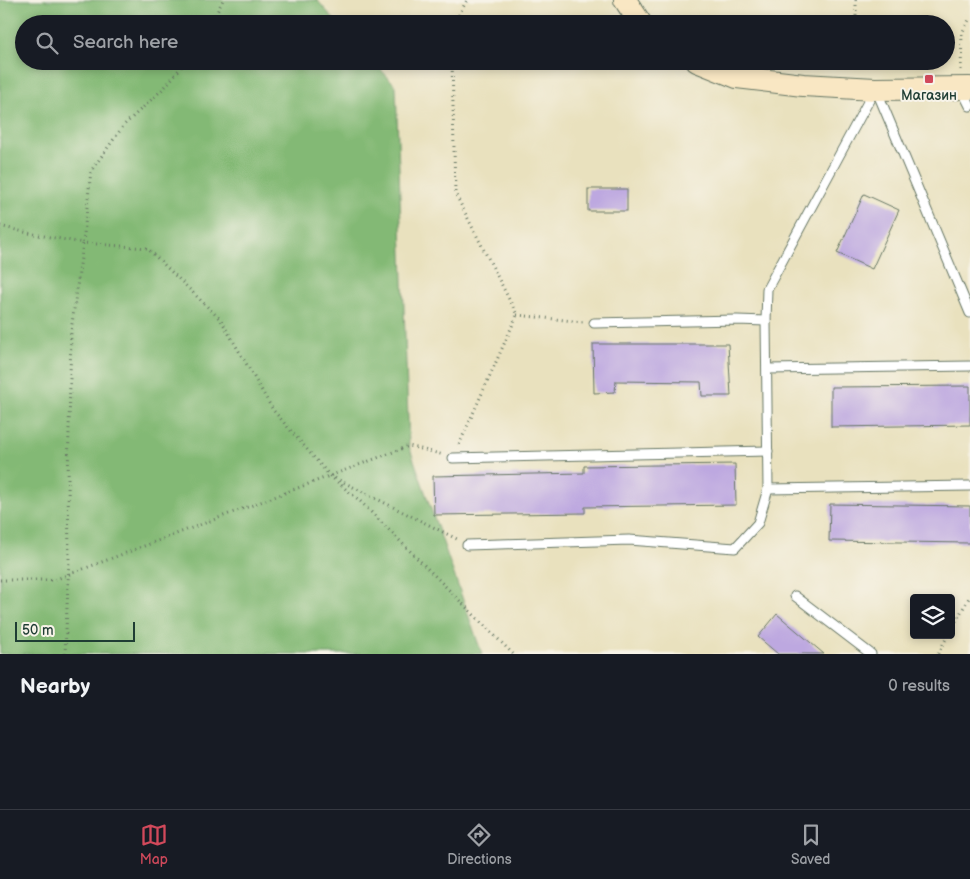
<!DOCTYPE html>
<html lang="en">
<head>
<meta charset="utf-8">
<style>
  :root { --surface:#171b24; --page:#20242c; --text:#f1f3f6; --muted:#9ea1a6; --line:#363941; --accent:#d1495b }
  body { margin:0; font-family:"Balsamiq Sans",sans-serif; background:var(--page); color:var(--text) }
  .controls { position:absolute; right:15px; bottom:15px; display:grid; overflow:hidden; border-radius:5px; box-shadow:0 2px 8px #0003 }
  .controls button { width:45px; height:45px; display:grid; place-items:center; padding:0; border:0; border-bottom:1px solid var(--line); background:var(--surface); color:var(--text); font:25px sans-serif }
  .scale { position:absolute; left:15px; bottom:12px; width:120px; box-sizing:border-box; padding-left:5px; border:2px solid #1f3d34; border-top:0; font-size:14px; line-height:18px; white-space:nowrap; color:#1f3d34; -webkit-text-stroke:4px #f7f3e8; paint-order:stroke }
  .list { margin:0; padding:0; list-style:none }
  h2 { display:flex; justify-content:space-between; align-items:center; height:65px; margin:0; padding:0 20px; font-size:21px }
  h2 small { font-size:16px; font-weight:400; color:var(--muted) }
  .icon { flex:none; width:28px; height:28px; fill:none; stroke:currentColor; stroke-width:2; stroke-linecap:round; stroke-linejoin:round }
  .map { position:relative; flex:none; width:970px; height:654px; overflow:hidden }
  .search { position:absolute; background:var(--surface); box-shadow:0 2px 8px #0003; left:15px; right:15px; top:15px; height:55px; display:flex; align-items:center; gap:12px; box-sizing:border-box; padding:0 18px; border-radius:28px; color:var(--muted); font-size:19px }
  .sheet { height:155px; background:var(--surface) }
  nav { display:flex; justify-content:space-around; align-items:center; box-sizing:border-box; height:70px; border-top:1px solid var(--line); background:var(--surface); font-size:14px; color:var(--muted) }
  nav a { display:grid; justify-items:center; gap:2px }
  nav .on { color:var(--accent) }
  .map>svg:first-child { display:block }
</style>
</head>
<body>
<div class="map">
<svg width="970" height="654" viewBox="0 0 970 654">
  <rect width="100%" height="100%" fill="#f7f3e8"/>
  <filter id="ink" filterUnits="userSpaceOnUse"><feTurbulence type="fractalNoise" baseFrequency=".02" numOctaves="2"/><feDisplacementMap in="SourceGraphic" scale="10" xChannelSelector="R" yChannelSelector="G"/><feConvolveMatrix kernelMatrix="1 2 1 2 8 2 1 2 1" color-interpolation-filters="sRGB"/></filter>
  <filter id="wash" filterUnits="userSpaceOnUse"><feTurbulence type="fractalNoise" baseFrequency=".0096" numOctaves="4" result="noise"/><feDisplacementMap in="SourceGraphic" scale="20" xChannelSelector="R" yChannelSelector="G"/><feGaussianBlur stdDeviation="1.12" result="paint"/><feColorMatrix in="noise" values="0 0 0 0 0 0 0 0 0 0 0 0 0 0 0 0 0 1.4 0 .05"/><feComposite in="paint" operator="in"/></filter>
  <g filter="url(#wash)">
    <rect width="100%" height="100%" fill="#e9e1be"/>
    <path fill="#83b975" stroke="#517b54" d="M0 0H317L338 24H24V61H373L396 86 409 446 482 654H0Z"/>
    <g id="blocks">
      <g fill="#bda8e0">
        <rect x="588" y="189" width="39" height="22"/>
        <path d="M864 194 899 210 872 269 837 253Z"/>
        <path d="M593 344H728L731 396H702L701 382 616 381 615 392 594 393Z"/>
        <path d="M970 386V425L831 427V387Z"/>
        <path d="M735 464 736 505 585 507V513L434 515 433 476 584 473V466Z"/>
        <path d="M830 504 970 506V543L829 541Z"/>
        <path d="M777 614 824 654H778L758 637Z"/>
      </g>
    </g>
  </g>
  <g filter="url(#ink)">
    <use href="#blocks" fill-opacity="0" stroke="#667664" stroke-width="1"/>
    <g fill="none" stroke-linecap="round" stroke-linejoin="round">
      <g stroke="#667664" stroke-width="11">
        <g id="lane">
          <path d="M876 89 970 313"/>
          <path d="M962 90 970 106"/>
          <path d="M594 323 737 320 766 321"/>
          <path d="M768 369 970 366"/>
          <path d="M453 458 768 451"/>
          <path d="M768 489 970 486"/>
          <path d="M467 545 629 540 735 548 758 523 768 489 766 321 767 289 875 89"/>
          <path d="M795 596 871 654"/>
        </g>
      </g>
      <g stroke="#667664" stroke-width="24">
        <g id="secondary">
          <path d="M625 0 641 24"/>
          <path d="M697 61 737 77 803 85 875 89 970 88"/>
        </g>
      </g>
      <g stroke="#667664" stroke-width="3" stroke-dasharray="1 4" stroke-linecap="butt">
        <path d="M856 0V24"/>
        <path d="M211 24 223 0"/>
        <path d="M454 24 467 0"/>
        <path d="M452 61 455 193 517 315 458 447"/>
        <path d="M856 61V71"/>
        <path d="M961 70 962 33 970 18"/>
        <path d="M0 226 28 233 83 243 91 171 124 125 165 87 186 61"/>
        <path d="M517 315 583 322"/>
        <path d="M335 478 459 540"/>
        <path d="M0 580H54L409 446 444 455"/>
        <path d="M951 630 970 596"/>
        <path d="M65 654 69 560 68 480 71 331 83 243 147 248 221 320 273 410 330 476 359 500 513 654"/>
        <path d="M938 654 948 635"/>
      </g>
      <use href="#lane" stroke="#fff" stroke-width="9"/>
      <use href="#secondary" stroke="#f9e7c3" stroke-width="22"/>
    </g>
  </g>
  <rect fill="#d1495b" stroke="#f7f3e8" stroke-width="2" x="924" y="74" width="10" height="10" rx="2.5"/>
  <g text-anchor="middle" stroke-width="4" stroke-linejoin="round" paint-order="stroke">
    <g font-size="14" fill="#1f3d34" stroke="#f7f3e8">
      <text x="929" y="100">Магазин</text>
    </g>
  </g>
</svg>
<div class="controls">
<button><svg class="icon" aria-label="layers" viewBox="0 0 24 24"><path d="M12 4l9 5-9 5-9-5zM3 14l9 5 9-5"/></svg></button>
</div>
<div class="scale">50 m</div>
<div class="search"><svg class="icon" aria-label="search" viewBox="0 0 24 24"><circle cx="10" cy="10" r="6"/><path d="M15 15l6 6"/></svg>Search here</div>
</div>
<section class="sheet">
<h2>Nearby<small>0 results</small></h2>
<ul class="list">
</ul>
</section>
<nav>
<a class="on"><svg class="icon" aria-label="map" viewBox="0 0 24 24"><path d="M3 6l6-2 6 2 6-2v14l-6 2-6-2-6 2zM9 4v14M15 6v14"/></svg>Map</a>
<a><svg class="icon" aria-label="directions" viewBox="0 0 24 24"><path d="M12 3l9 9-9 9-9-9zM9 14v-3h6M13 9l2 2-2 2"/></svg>Directions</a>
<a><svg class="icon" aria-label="saved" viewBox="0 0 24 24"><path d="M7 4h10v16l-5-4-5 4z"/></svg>Saved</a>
</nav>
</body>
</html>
